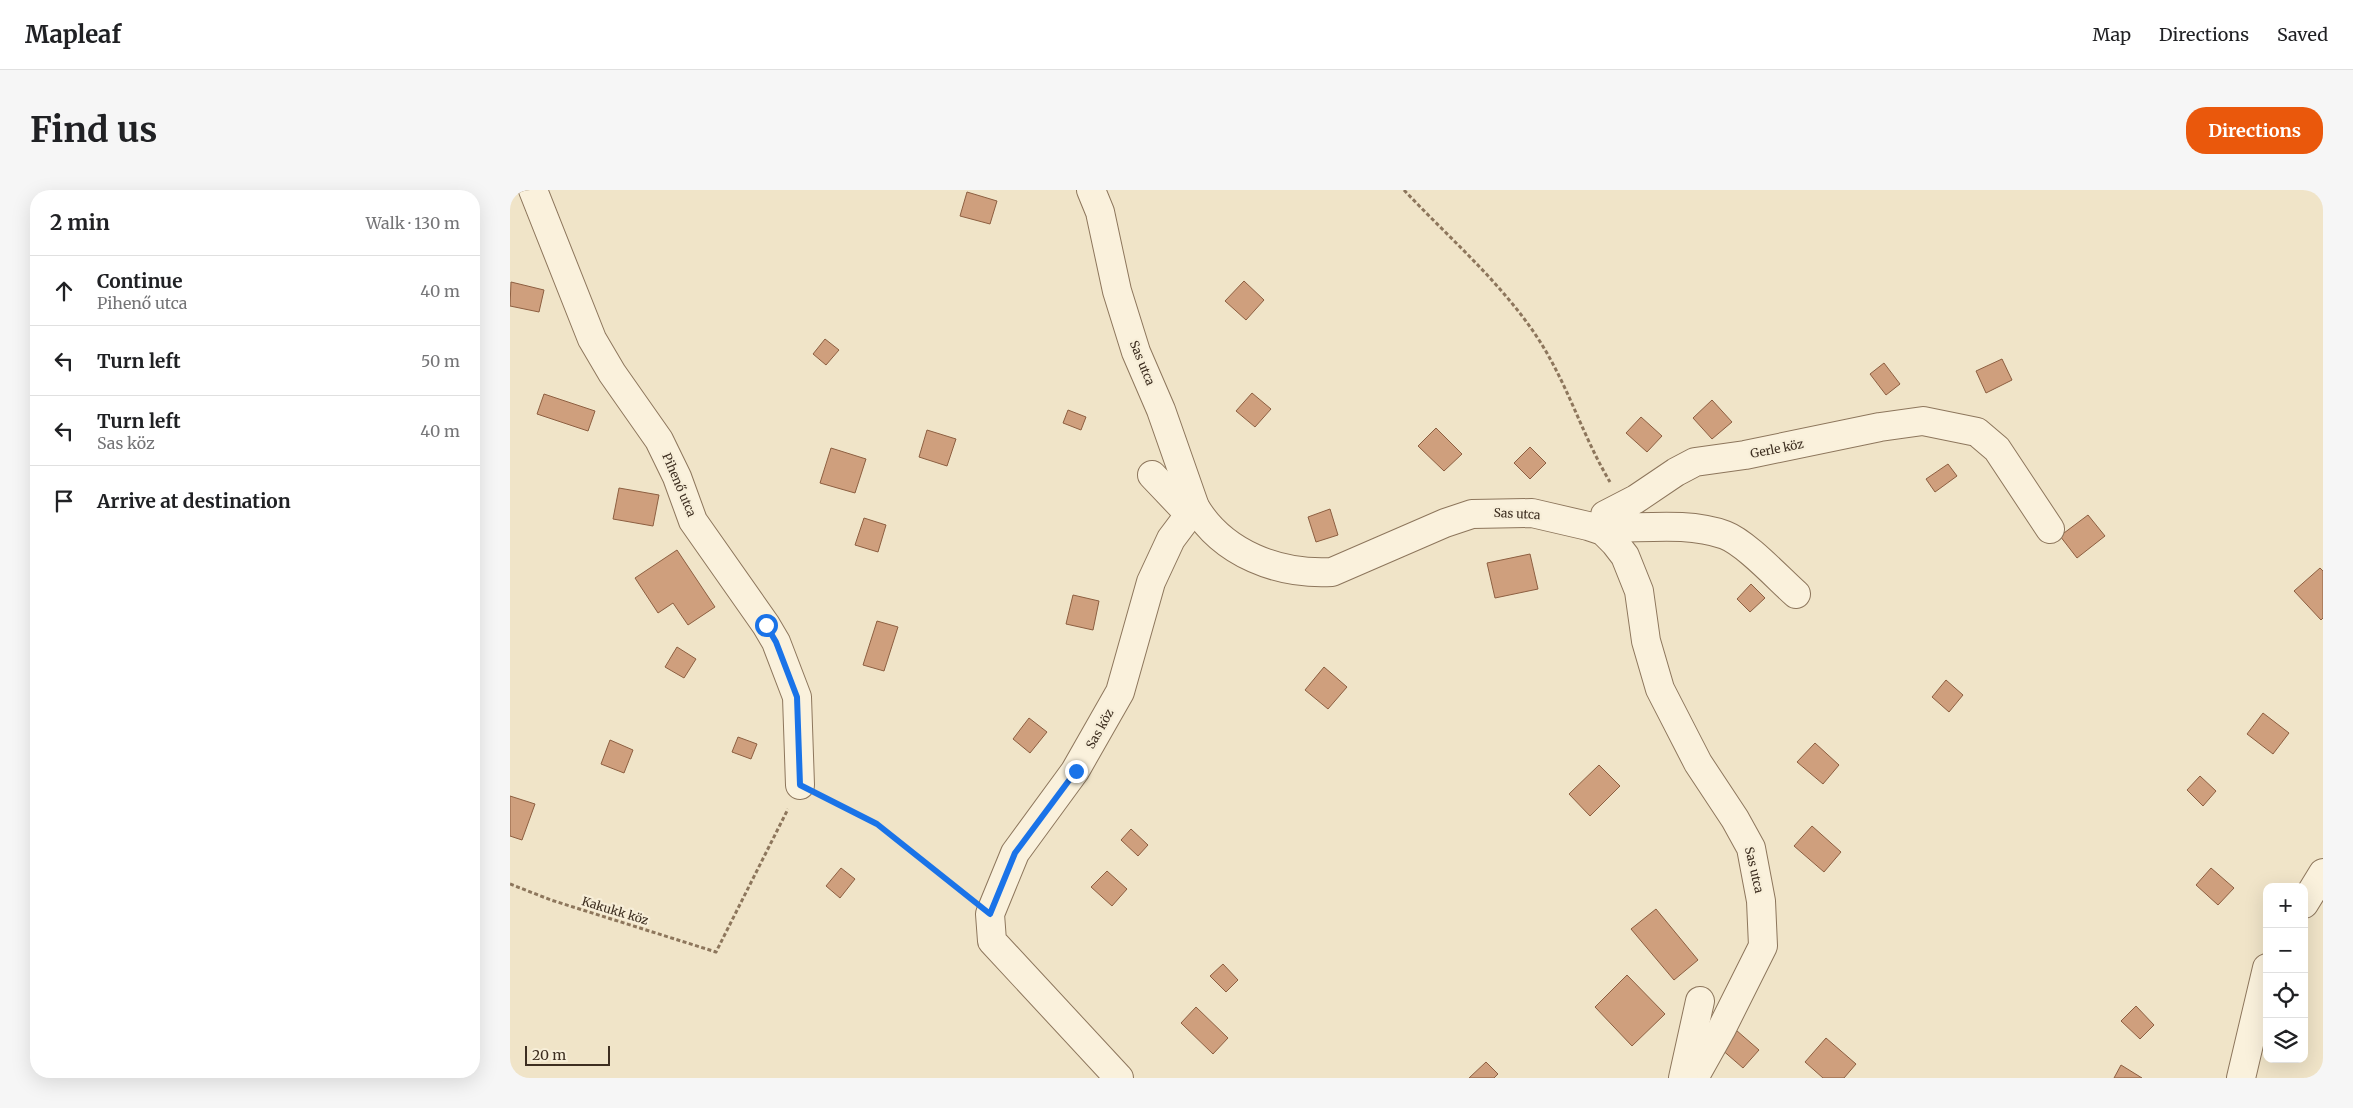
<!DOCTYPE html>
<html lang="en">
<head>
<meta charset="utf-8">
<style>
  :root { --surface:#fff; --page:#f6f6f6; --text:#202124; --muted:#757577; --line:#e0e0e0; --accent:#ea580c }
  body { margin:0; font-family:Merriweather,serif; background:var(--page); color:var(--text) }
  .controls { position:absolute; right:15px; bottom:15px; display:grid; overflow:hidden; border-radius:10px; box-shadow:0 5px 20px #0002 }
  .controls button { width:45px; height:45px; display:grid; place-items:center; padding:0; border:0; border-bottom:1px solid var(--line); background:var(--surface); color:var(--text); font:25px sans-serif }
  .scale { position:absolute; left:15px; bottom:12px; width:85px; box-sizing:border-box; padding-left:5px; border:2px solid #3d2e20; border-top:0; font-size:14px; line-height:18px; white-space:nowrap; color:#3d2e20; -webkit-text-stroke:4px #f7eed8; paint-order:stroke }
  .stop { position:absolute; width:15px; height:15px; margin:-11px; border:4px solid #1a73e8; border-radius:50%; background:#fff }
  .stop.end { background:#1a73e8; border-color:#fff; box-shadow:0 1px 5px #0008 }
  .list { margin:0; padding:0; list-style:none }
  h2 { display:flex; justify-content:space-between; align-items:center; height:65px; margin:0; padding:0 20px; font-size:21px }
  h2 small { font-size:16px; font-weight:400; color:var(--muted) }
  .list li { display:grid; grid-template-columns:32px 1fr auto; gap:15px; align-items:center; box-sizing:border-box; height:70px; padding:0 20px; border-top:1px solid var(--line) }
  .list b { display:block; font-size:19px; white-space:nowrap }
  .list p { margin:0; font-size:16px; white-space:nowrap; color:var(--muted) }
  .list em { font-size:16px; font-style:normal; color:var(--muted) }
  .icon { flex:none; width:28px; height:28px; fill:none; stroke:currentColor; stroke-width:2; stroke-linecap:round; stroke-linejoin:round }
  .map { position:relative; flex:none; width:1813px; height:888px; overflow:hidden; border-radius:20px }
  header { display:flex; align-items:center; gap:30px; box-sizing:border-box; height:70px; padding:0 25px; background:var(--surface); border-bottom:1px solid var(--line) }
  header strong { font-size:24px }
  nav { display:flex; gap:28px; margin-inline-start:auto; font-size:18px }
  .intro { display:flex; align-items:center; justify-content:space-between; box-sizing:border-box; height:120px; padding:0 30px }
  h1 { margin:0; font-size:35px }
  .button { padding:12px 22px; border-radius:20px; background:var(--accent); color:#fff; font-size:18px; font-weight:700 }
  main { display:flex; gap:30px; padding:0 30px }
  aside { flex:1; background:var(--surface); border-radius:20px; box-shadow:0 5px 20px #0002 }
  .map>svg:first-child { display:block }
</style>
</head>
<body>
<header>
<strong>Mapleaf</strong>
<nav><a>Map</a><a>Directions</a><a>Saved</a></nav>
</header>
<div class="intro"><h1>Find us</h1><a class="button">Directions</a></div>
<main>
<aside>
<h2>2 min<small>Walk · 130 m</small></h2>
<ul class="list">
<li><svg class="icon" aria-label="ahead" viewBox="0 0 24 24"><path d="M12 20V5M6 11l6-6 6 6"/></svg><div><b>Continue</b><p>Pihenő utca</p></div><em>40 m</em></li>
<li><svg class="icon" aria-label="left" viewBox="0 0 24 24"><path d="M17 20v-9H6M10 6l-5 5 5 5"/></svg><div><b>Turn left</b></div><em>50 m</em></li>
<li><svg class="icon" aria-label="left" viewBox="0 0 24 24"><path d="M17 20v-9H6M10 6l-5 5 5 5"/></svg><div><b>Turn left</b><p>Sas köz</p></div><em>40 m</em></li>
<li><svg class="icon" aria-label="arrive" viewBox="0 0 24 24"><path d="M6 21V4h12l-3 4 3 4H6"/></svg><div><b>Arrive at destination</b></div></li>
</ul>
</aside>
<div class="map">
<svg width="1813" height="888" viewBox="0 0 1813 888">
  <rect width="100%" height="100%" fill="#f0e4c8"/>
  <g fill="#cf9f7d" stroke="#8d5f41">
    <path d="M457 2 487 11 480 34 450 26Z"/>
    <path d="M734 91 754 110 736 130 715 111Z"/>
    <path d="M1 92 34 100 29 122 0 116Z"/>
    <path d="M315 149 329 160 316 175 303 164Z"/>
    <path d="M1492 169 1502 190 1476 203 1466 181Z"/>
    <path d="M1374 173 1390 194 1376 205 1360 184Z"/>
    <path d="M742 203 761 219 745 237 726 221Z"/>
    <path d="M34 204 85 221 78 241 27 224Z"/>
    <path d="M1202 210 1222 232 1202 249 1183 228Z"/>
    <path d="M558 220 576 227 571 240 553 233Z"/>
    <path d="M1131 227 1152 246 1137 262 1116 243Z"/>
    <path d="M926 238 952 264 934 281 908 256Z"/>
    <path d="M417 240 446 249 437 276 409 267Z"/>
    <path d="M1020 257 1036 273 1020 289 1004 273Z"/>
    <path d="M321 258 356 269 345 303 310 293Z"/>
    <path d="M1438 274 1447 286 1425 302 1416 289Z"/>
    <path d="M109 298 149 305 143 336 103 329Z"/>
    <path d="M820 319 828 345 806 352 798 327Z"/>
    <path d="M1578 325 1595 346 1567 368 1550 346Z"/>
    <path d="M354 328 376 335 368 362 345 355Z"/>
    <path d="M167 360 205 417 178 435 163 413 148 423 125 388Z"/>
    <path d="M1020 364 1028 399 985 408 977 373Z"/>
    <path d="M1810 378 1813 381V428L1811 430 1784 401Z"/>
    <path d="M1241 394 1255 408 1240 422 1227 409Z"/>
    <path d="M563 405 589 411 583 440 556 434Z"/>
    <path d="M367 431 388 437 374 481 353 475Z"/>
    <path d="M167 457 186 469 174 488 155 477Z"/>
    <path d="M814 477 837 497 818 519 795 500Z"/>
    <path d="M1436 490 1453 505 1439 522 1422 507Z"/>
    <path d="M1753 523 1779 543 1763 564 1737 544Z"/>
    <path d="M519 528 537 542 520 563 503 549Z"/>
    <path d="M228 547 247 554 241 569 222 562Z"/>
    <path d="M100 550 123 560 114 583 91 574Z"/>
    <path d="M1305 553 1329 575 1313 594 1287 572Z"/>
    <path d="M1089 575 1110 596 1080 626 1059 604Z"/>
    <path d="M1690 586 1706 601 1693 616 1677 600Z"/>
    <path d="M0 606 25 614 12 650 0 646Z"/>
    <path d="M1302 636 1331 662 1314 682 1284 656Z"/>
    <path d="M621 639 638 655 628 666 611 650Z"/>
    <path d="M331 678 345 689 330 708 316 696Z"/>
    <path d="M1701 678 1724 698 1708 715 1686 695Z"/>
    <path d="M597 681 617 699 602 716 581 697Z"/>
    <path d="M1146 719 1188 770 1164 790 1121 739Z"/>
    <path d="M713 774 728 790 716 802 700 786Z"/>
    <path d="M1117 785 1155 824 1122 856 1085 817Z"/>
    <path d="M1626 816 1644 835 1630 849 1611 831Z"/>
    <path d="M686 817 718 848 703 864 671 833Z"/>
    <path d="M1226 840 1249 860 1233 878 1210 858Z"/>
    <path d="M1316 848 1346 874 1334 888H1313L1295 872Z"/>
    <path d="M976 872 988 884 984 888H959Z"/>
    <path d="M1611 875 1632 888H1604Z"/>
  </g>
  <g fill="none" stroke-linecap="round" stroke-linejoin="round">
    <g stroke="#8d765c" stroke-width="30">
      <g id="minor">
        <path d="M23 0 82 149 102 183 149 250 167 287 183 331 256 435 266 452 287 507 290 595"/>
        <path d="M581 0 590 22 607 101 626 162 651 220 685 317C713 364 769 385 822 382L935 333 962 324 1022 323 1078 336 1093 341 1105 353 1115 366 1129 401 1136 451 1150 499 1188 573 1225 629 1241 658 1251 711 1253 756 1211 840 1184 888"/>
        <path d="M642 285 679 324"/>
        <path d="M1286 404C1268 388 1236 353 1215 345 1179 332 1137 338 1100 338L1093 341 1095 325 1126 309 1166 282 1185 272 1235 265 1370 237 1413 231 1467 242 1487 259 1540 339"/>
        <path d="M1794 714 1813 683"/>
        <path d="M609 888 482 751 480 724 505 663 565 581 610 502 641 392 661 349 685 317"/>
        <path d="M1173 888 1190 811"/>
        <path d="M1731 888 1757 778"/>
      </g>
    </g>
    <g stroke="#8d765c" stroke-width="3" stroke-dasharray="4 2.5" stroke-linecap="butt">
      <path d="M894 0C940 49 992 93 1029 150 1059 197 1072 245 1100 292"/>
      <path d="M314 607 367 635 456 705"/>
      <path d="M0 694 41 710 206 762 278 619"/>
    </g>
    <use href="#minor" stroke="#faf1dc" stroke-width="28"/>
  </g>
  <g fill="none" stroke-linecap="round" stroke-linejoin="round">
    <path stroke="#1a73e8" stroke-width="6" d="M256 435 266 452 287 507 290 595 367 634 480 724 505 663 566 581"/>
  </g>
  <g text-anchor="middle" stroke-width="4.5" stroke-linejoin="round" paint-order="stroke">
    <g font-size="12" fill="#3d2e20" stroke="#f7eed8">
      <text transform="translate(632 173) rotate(68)" y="4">Sas utca</text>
      <text transform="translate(1267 259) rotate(-11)" y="4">Gerle köz</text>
      <text transform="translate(169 295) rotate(67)" y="4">Pihenő utca</text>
      <text transform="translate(1007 324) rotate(3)" y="4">Sas utca</text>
      <text transform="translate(590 539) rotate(-61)" y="4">Sas köz</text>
      <text transform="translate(1244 680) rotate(77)" y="4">Sas utca</text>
      <text transform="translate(105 721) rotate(17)" y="4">Kakukk köz</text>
    </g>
  </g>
</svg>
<div class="controls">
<button>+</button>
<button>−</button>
<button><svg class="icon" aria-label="locate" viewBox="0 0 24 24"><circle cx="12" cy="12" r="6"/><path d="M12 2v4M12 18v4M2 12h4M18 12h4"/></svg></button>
<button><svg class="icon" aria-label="layers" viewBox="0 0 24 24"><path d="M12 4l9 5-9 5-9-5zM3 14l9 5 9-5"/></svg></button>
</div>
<div class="scale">20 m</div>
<div class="stop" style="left:256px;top:435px"></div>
<div class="stop end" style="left:566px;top:581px"></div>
</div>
</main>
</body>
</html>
